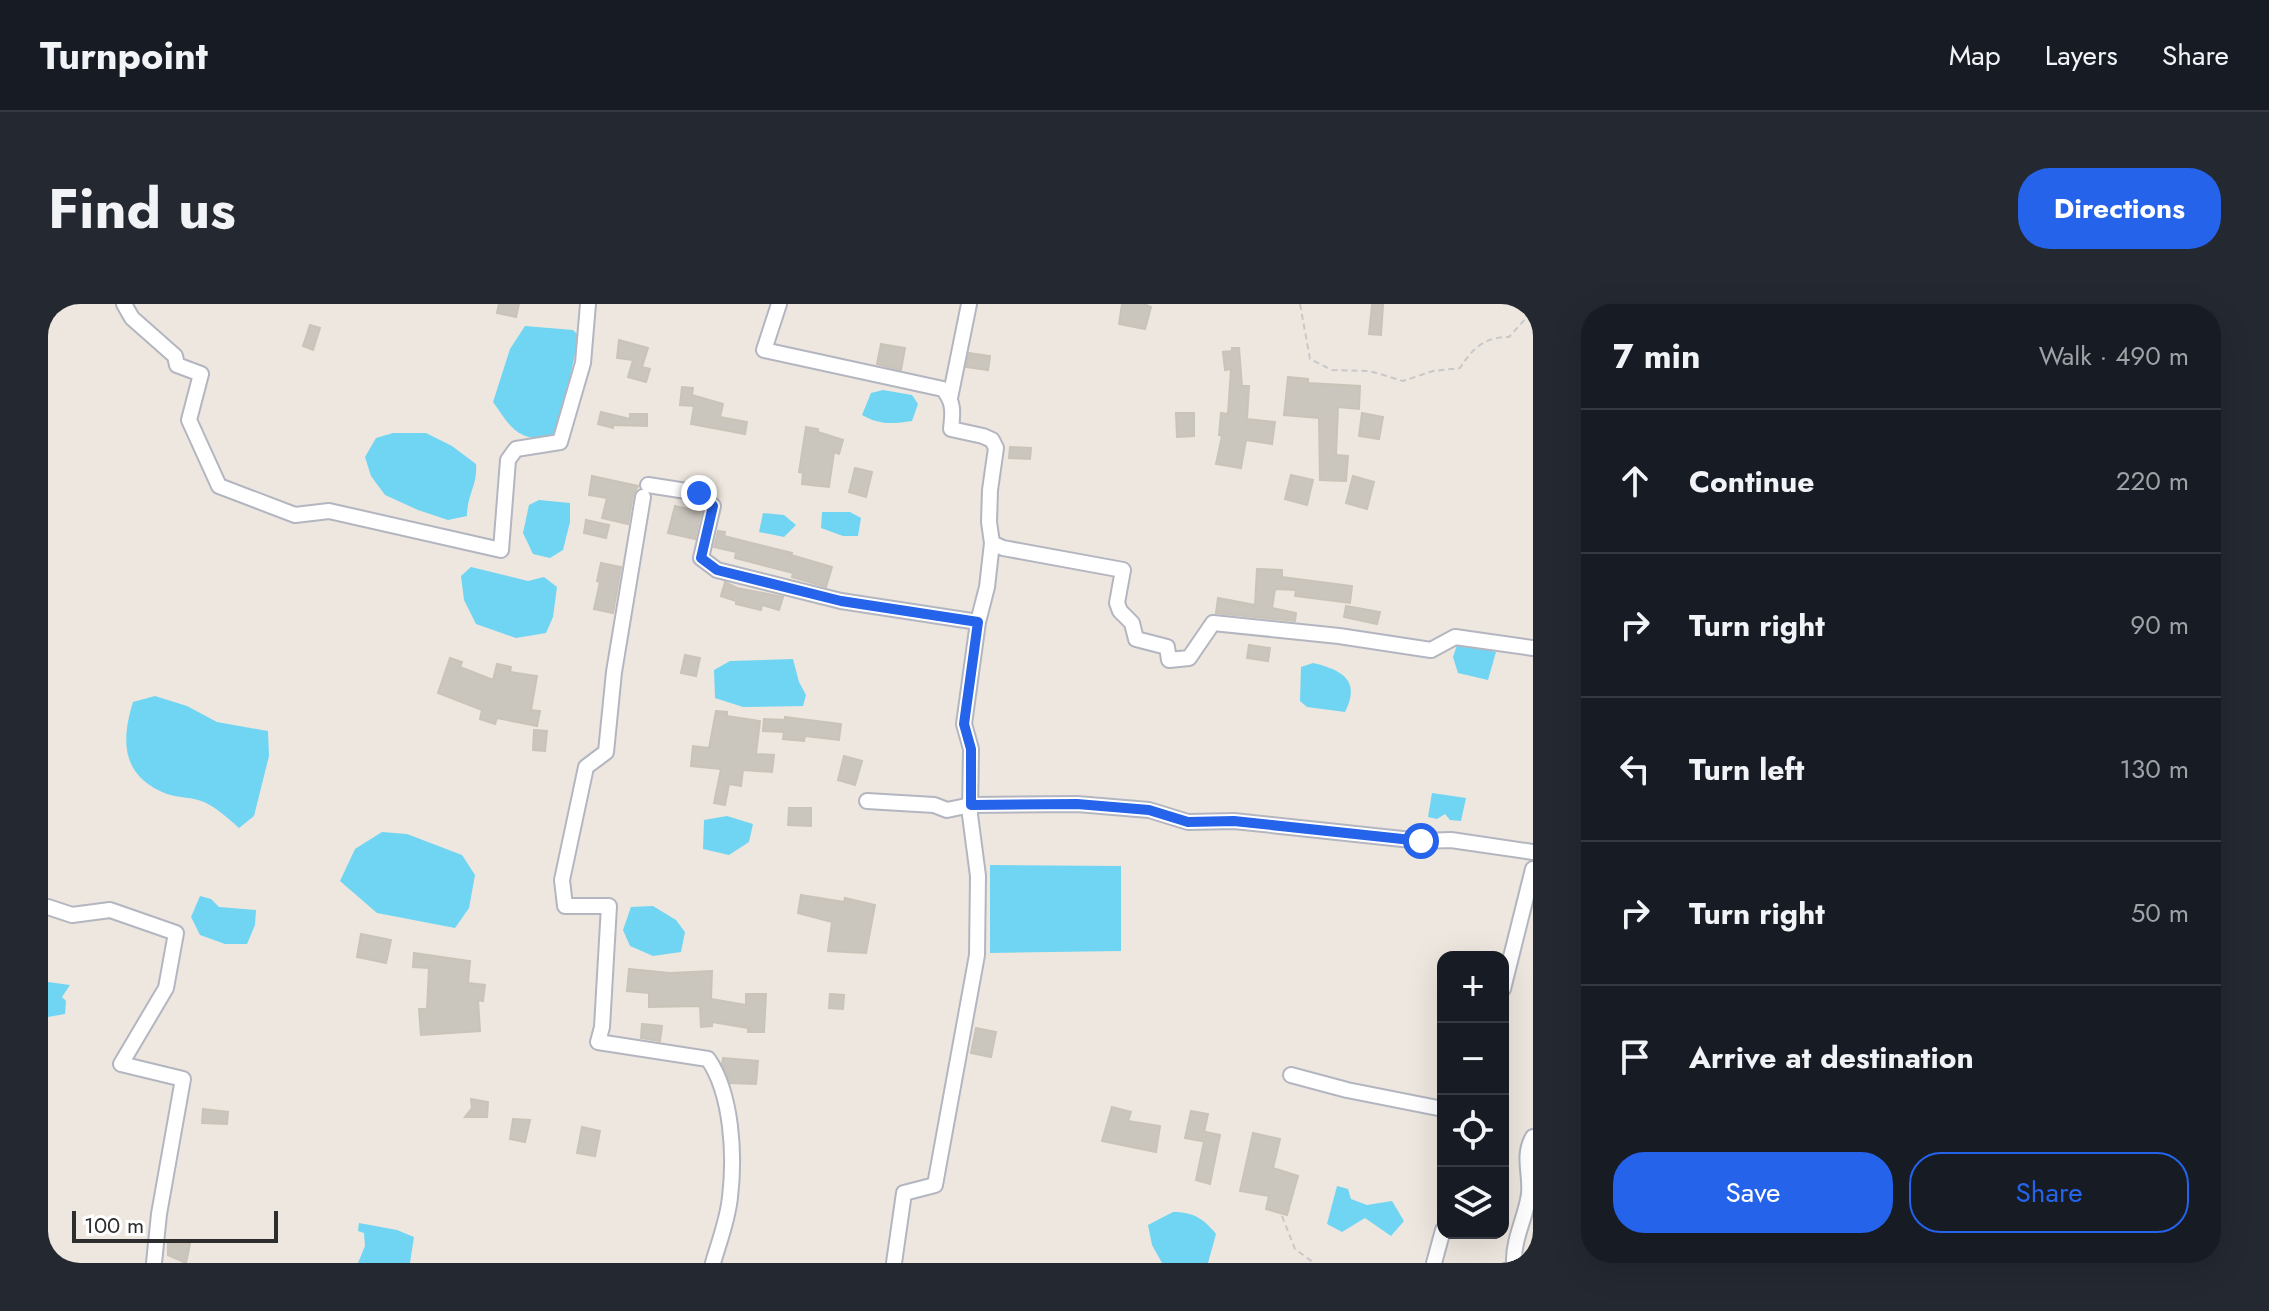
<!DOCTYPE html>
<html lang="en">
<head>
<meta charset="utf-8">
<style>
  :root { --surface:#171b24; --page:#242831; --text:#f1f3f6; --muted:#9ea1a6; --line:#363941; --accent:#2563eb }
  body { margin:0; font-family:Jost,sans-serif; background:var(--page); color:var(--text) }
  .controls { position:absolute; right:24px; bottom:24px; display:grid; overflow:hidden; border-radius:16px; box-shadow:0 8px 32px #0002 }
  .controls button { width:72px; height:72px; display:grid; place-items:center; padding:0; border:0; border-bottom:2px solid var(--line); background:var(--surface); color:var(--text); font:40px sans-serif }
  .scale { position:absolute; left:24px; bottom:20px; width:206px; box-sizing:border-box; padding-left:8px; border:4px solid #2d2d2d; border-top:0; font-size:22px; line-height:28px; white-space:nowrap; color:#2d2d2d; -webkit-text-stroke:6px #fff; paint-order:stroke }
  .stop { position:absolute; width:24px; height:24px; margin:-18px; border:6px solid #2563eb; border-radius:50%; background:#fff }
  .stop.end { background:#2563eb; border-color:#fff; box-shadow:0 2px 8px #0008 }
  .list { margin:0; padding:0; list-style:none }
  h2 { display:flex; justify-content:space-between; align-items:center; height:104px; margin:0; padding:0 32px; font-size:34px }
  h2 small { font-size:26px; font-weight:400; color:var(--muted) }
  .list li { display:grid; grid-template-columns:52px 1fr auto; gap:24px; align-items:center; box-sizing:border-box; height:144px; padding:0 32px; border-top:2px solid var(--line) }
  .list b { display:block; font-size:30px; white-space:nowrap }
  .list em { font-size:26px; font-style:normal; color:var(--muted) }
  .actions { display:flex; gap:16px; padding:24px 32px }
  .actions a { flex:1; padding:18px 0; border:2px solid var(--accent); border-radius:32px; text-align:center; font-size:28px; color:var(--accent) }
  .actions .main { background:var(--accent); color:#fff }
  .icon { flex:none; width:44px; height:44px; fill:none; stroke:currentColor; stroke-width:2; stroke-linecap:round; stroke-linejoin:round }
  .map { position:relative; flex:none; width:1485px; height:959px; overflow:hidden; border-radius:32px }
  header { display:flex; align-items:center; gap:48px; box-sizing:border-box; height:112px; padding:0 40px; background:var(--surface); border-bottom:2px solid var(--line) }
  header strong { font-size:38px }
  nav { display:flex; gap:44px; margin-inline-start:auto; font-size:28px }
  .intro { display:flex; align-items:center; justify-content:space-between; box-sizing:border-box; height:192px; padding:0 48px }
  h1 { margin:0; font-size:56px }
  .button { padding:20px 36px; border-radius:32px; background:var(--accent); color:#fff; font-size:28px; font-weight:700 }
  main { display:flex; gap:48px; padding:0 48px }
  aside { flex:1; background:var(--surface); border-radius:32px; box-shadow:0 8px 32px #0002 }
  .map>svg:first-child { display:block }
</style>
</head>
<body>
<header>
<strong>Turnpoint</strong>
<nav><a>Map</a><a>Layers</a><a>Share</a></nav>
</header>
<div class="intro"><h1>Find us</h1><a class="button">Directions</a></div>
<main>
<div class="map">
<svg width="1485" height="959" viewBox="0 0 1485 959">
  <rect width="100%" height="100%" fill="#eee7df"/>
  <g fill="#70d5f2">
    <path d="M477 22 525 26 531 32 511 123 500 135C467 135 463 123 445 98L462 45Z"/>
    <path d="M835 86 864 91 870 100 864 117C845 120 831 121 814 111L823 89Z"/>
    <path d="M345 129H378L404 142 428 160C430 181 419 190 419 212L400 216 370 206 337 191 323 172 317 153 328 134Z"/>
    <path d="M491 196 522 199V218L515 246 502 254 485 250 475 229 481 201Z"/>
    <path d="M774 208H802L813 214 810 232H795L773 224Z"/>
    <path d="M715 209 736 211 748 221 736 233 711 228Z"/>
    <path d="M423 263 480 277 496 273 509 283 505 313 498 329 468 334 428 320 416 296 413 272Z"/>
    <path d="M1410 338 1448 348 1440 376 1410 369 1405 353Z"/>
    <path d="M745 355 751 378 758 391 755 402 695 403 667 394 666 366 682 357Z"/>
    <path d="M1265 359C1294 366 1313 376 1297 408L1259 403 1252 397 1253 363Z"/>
    <path d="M107 392 139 402 169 418 220 427 221 452 206 512 191 524C181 515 169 504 156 498 145 493 131 494 119 490 75 473 72 440 85 398Z"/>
    <path d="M1384 489 1418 494 1413 517 1402 516 1397 510 1389 515 1380 513Z"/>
    <path d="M679 512 705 520 701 538 681 551 655 545 656 516Z"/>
    <path d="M334 528 359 530 414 551 427 571 421 604 407 624 329 609 292 577 307 545Z"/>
    <path d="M942 561 1073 562V647L942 649Z"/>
    <path d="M152 592 163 595 171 603 208 606 207 621 199 640H177L152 631 143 613Z"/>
    <path d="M605 602 628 616 637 628 633 648 605 652 582 642 575 626 583 603Z"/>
    <path d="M0 678 22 681 14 693 18 697 17 710 0 713Z"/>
    <path d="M1289 882 1300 885 1303 895 1319 901 1344 897 1356 917 1343 932 1317 914 1294 928 1279 920Z"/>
    <path d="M1125 908C1145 908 1155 914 1168 930L1160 959H1114L1104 941 1100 921Z"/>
    <path d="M311 919 349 926 366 933 362 959H310L317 942 316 929 310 927Z"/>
  </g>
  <g fill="#cac5bd" stroke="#cac3b8" stroke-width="2">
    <path d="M451 0H471L468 13 449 9Z"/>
    <path d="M1074 0H1096L1103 3 1097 25 1071 20Z"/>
    <path d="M1324 1H1335L1333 31 1321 30Z"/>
    <path d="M262 21 272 24 265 46 255 42Z"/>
    <path d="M571 36 600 44 594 63 602 65 598 78 580 73 585 56 569 54Z"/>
    <path d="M833 40 857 44 853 66 829 60Z"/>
    <path d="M1184 44H1191L1194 82H1201L1199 115 1227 118 1224 140 1198 136 1193 164 1168 160 1174 132 1171 131 1173 109 1180 110 1183 65 1177 66 1175 48 1184 47Z"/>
    <path d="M921 49 942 52 940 66 918 63Z"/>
    <path d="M1240 73 1260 75V79L1312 82 1311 105 1290 103 1288 151 1300 152 1298 177 1272 176 1271 114 1236 111Z"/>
    <path d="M634 83 645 84 644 91 675 100 672 113 699 118 697 130 643 120 646 102 632 101Z"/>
    <path d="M553 108 582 115V110H599V122L565 121V124L550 120Z"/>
    <path d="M1128 109H1146V132L1129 133Z"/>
    <path d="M1314 109 1335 113 1331 135 1311 132Z"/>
    <path d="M758 123 770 125V128L795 136 791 150 786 148 781 183 754 180 755 169 751 168Z"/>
    <path d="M962 143 983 144 982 155 961 154Z"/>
    <path d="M807 164 824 168 818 193 801 188Z"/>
    <path d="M1243 171 1265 176 1259 201 1237 195Z"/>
    <path d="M544 172 590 182 585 191 580 220 554 214 559 194 541 191Z"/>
    <path d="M1305 172 1326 178 1319 205 1298 199Z"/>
    <path d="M627 202 653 208 647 235 620 229Z"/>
    <path d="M538 216 561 221 558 234 536 229Z"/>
    <path d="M670 227 677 228 676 232 744 249 743 251 784 263 778 283 744 273 745 269 687 254 688 248 666 243Z"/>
    <path d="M553 259 573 263 565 309 546 305 552 278 549 277Z"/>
    <path d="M1209 265 1234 266V273L1304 282 1302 299 1247 292 1248 286 1227 285 1224 304 1248 309 1247 317 1168 309 1170 294 1207 301Z"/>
    <path d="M677 278 689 284 735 293 731 306 714 301 713 306 688 300V297L673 292Z"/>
    <path d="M1298 302 1332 308 1329 320 1296 313Z"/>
    <path d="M1201 341 1222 344 1220 357 1199 354Z"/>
    <path d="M637 351 652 354 648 372 633 369Z"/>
    <path d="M402 354 414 358 412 363 445 376 449 360 463 363 462 368 489 372 483 406 492 407 489 422 449 414 447 420 432 415 434 406 390 389Z"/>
    <path d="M668 407 679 408V412L712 417 708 450 726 451 724 468 695 466 693 482 681 480 677 501 666 499 673 465 643 462 645 442 661 444Z"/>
    <path d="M737 413 793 420 791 436 757 432 756 437 735 435 736 428 715 427 716 415 737 416Z"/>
    <path d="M486 426 499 427 497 447 485 446Z"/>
    <path d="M796 452 814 457 807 481 790 476Z"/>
    <path d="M741 504H763V522L740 521Z"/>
    <path d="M753 591 796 598 797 594 827 601 818 649 780 647 784 618 750 609Z"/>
    <path d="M313 630 343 636 338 659 309 653Z"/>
    <path d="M366 649 422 657 420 679 437 681 435 697 430 696 432 727 373 731 371 705H379L381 664 365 663Z"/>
    <path d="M581 665 622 669 664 667 663 695 698 701V690H718L716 728H700V724L664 718V722L653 723 652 702 601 703V689L579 687Z"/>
    <path d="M782 690 796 691 795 705 781 704Z"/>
    <path d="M594 720 614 722 612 737 593 734Z"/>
    <path d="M928 724 948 728 943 753 923 749Z"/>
    <path d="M675 754 710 757 708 780 682 779 674 760Z"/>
    <path d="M423 795 440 798 439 813H417L424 804Z"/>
    <path d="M1064 803 1083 808 1080 817 1112 822 1108 848 1054 837Z"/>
    <path d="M155 805 180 808 179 820 154 819Z"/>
    <path d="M1143 807 1160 810 1154 837 1137 834Z"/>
    <path d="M465 815 482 816 477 838 462 835Z"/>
    <path d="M534 823 552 827 547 852 529 849Z"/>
    <path d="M1158 828 1172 831 1162 880 1148 876Z"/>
    <path d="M1205 829 1232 835 1225 864 1250 872 1239 911 1218 905 1221 892 1192 887Z"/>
    <path d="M120 939 142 940 138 959 120 951Z"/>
  </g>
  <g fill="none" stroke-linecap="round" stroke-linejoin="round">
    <g stroke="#b3b6c0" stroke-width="18">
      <g id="minor">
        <path d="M76 0 84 14 127 52 129 61 153 70 141 116 171 182 247 211 281 207 453 246 460 156 468 145 512 138 535 59 540 0"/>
        <path d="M731 0 716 46 895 85C906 98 905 108 903 125L935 132 944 136 948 144 942 186 941 218 944 239 939 283 930 318 916 420 923 445 922 511 930 572 929 651 887 881 856 889 846 959"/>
        <path d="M902 94 921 0"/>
        <path d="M600 181 651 189 665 202 653 254 669 266 793 297 930 318"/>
        <path d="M595 193 566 368 558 448 538 463 514 576 517 602H561L554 723 550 738 660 755C684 790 687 851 682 893 680 915 671 938 665 959"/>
        <path d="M944 239 955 244 1075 266 1069 299 1072 307 1084 319 1088 335 1119 343 1121 356 1141 354 1165 319 1291 332 1383 346 1407 333 1485 344"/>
        <path d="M819 497 886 501 899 506 923 501 1029 500 1101 506 1140 518 1186 517 1373 537 1403 536 1485 548"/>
        <path d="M0 603 24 611 62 606 128 629 118 684 73 760 135 775 111 910 106 959"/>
        <path d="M1455 685 1485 565"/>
        <path d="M1243 771 1299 786 1395 805"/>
        <path d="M1386 959 1395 926"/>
        <path d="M1466 959C1465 935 1478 913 1481 890 1483 869 1474 852 1485 833"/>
      </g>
    </g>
    <g stroke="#c8c8c8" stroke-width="2" stroke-dasharray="6 4" stroke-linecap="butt">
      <path d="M1252 0 1262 55 1284 66 1322 67 1355 77 1385 67 1412 64C1425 44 1436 33 1461 33L1478 14 1481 0"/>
      <path d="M1234 912 1247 945 1266 959"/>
    </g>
    <use href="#minor" stroke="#fff" stroke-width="14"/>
  </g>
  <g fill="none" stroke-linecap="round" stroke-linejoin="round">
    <path stroke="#2563eb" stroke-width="10" d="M651 189 665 202 653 254 669 266 793 297 930 318 916 420 923 445V501L1029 500 1101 506 1140 518 1186 517 1373 537"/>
  </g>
</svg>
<div class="controls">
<button>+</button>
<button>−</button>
<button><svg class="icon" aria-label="locate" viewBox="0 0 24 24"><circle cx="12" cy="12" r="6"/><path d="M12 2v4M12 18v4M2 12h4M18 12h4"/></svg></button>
<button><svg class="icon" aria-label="layers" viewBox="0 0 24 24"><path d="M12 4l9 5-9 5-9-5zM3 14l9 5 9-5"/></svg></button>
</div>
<div class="scale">100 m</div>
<div class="stop" style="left:1373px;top:537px"></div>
<div class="stop end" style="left:651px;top:189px"></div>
</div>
<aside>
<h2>7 min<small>Walk · 490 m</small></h2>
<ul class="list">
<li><svg class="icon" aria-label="ahead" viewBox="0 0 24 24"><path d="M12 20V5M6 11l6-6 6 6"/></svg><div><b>Continue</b></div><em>220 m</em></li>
<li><svg class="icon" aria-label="right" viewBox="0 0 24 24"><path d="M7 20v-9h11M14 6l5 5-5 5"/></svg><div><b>Turn right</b></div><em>90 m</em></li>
<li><svg class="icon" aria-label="left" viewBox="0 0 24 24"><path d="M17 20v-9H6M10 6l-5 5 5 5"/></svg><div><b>Turn left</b></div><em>130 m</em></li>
<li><svg class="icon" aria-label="right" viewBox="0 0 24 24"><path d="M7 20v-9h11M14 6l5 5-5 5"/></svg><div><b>Turn right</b></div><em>50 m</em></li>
<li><svg class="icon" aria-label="arrive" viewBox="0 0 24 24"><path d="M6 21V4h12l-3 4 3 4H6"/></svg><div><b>Arrive at destination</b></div></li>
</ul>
<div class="actions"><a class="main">Save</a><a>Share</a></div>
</aside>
</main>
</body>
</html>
